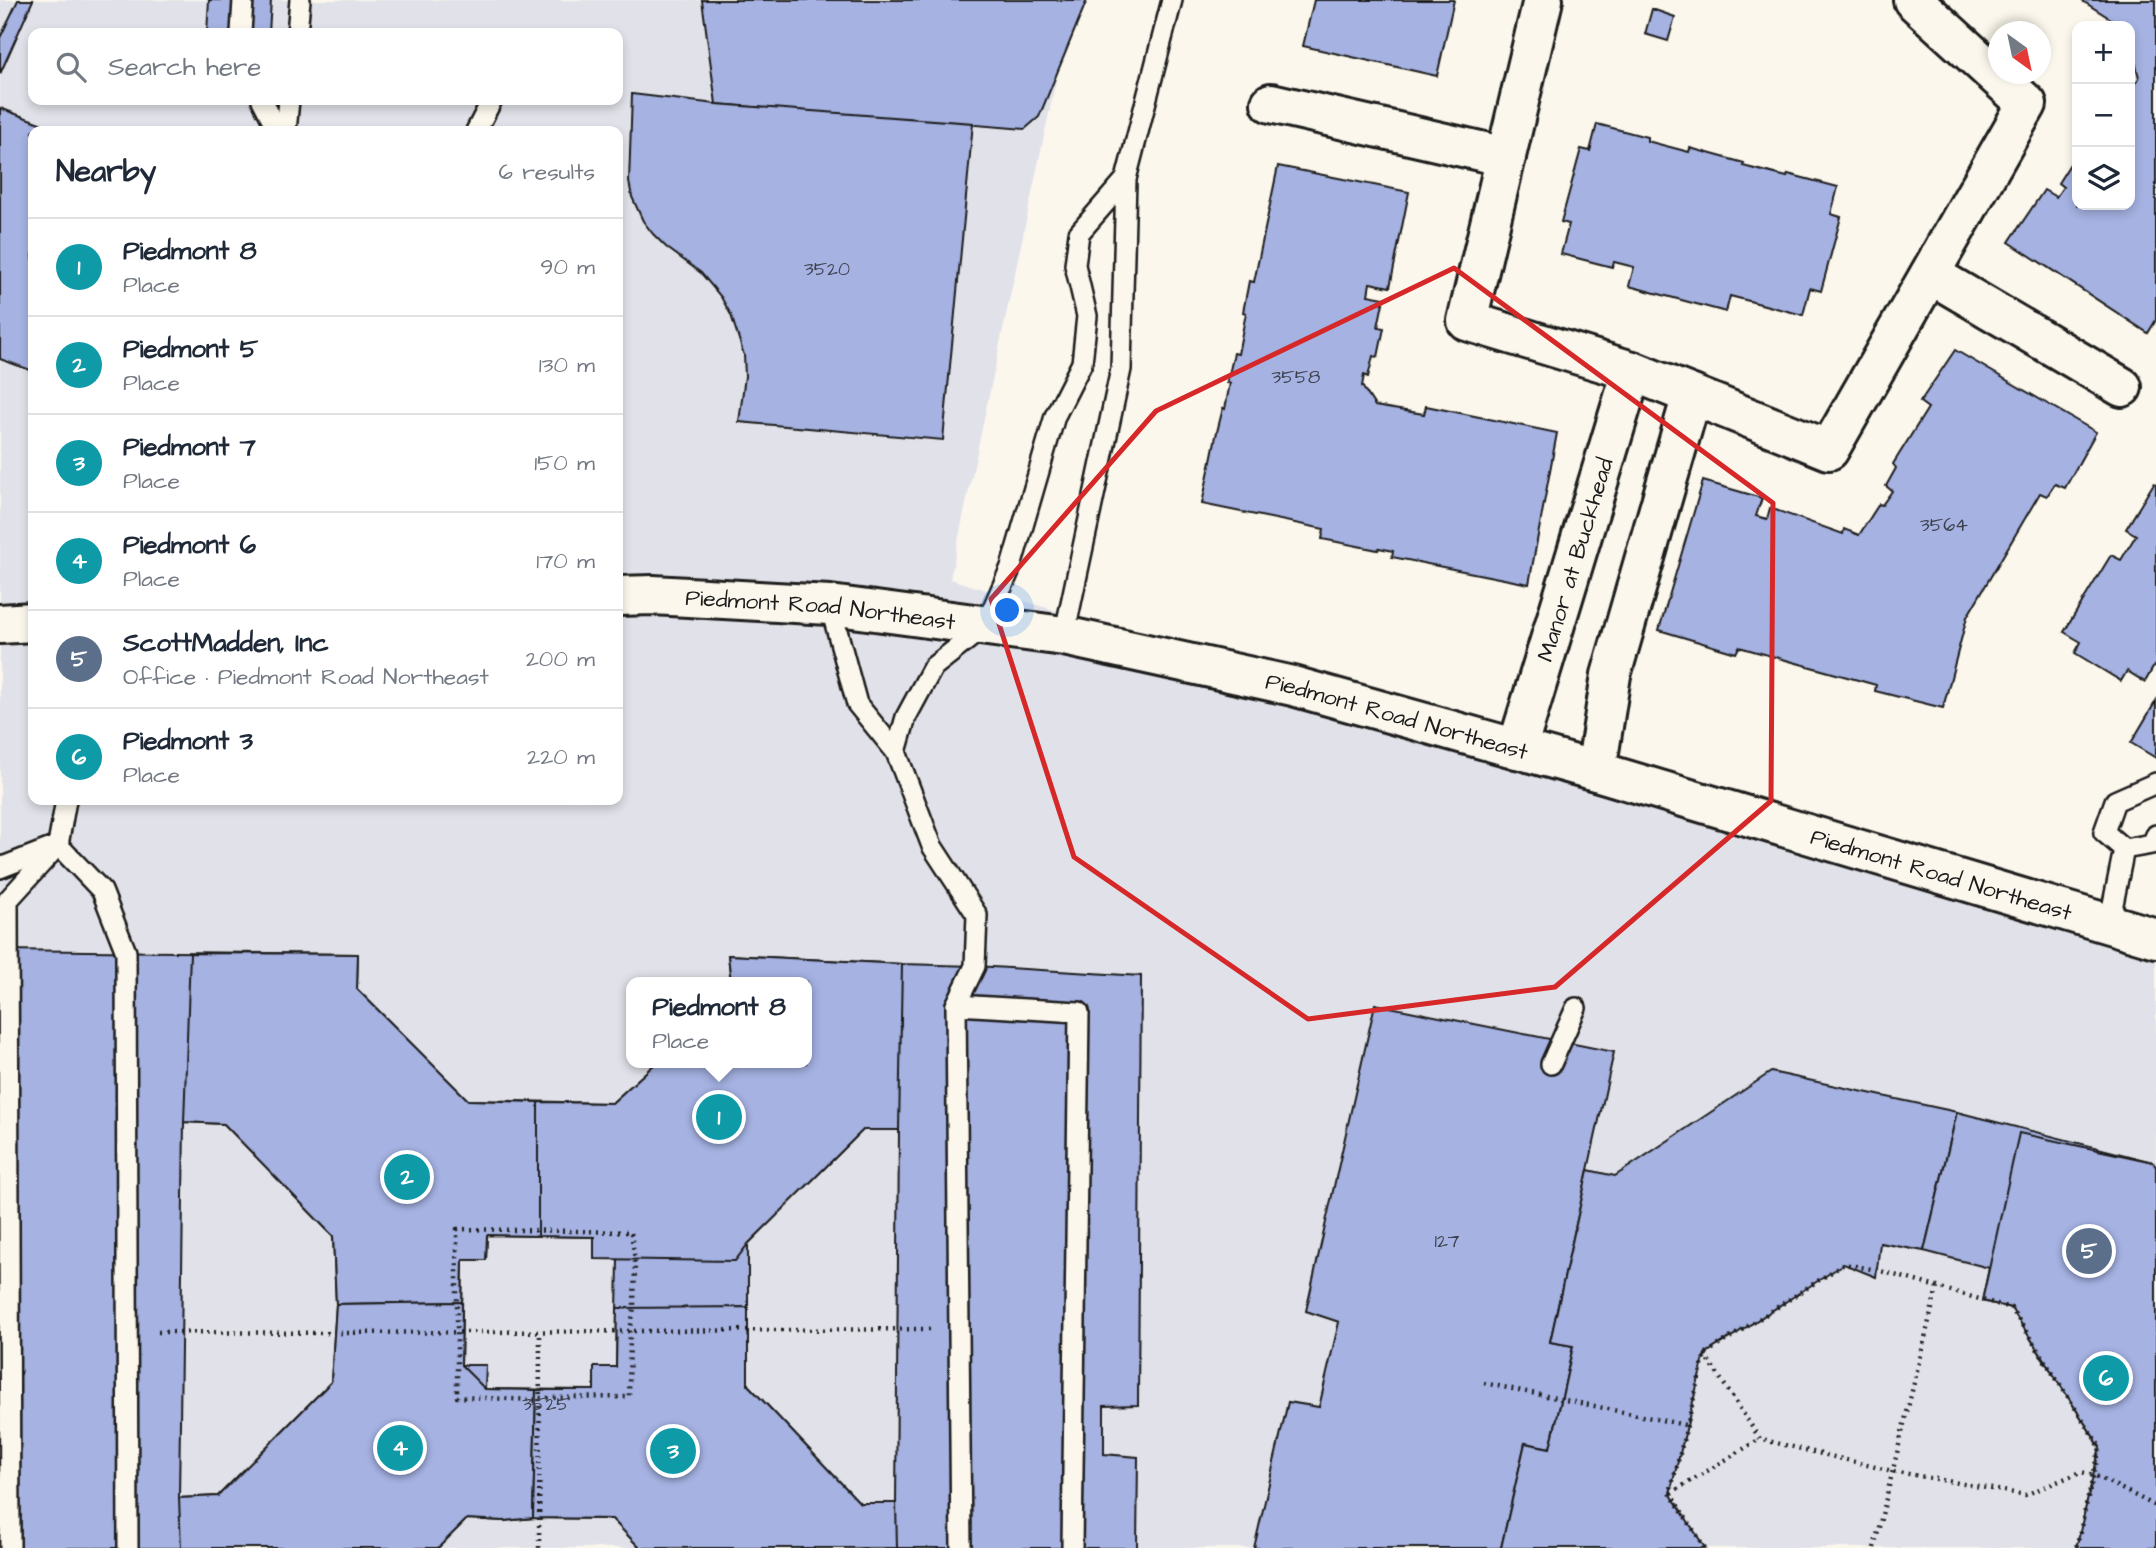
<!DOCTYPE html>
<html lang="en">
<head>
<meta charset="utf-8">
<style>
  :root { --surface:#fff; --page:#f6f6f7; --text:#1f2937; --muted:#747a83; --line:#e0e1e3; --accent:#d1495b }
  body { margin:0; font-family:"Architects Daughter",sans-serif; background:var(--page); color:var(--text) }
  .controls { position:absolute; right:21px; top:21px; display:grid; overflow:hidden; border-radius:14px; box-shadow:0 4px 10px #0003 }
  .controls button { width:63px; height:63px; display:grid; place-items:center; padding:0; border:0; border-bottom:2px solid var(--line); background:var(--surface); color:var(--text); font:35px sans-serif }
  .compass { position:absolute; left:1988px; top:21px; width:63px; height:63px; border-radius:50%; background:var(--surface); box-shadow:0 4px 10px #0003; rotate:147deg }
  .you { position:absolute; left:1008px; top:611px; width:24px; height:24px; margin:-18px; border:5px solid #fff; border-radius:50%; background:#1a73e8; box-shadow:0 0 0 10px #1a73e833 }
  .badge { display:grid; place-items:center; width:46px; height:46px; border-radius:50%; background:var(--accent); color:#fff; font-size:23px; font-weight:700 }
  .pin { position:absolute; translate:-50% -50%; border:4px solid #fff; box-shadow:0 2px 7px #0006 }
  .popup { position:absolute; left:626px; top:977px; width:186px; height:91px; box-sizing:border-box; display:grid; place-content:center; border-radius:14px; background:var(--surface); filter:drop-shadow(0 2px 5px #0005); font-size:23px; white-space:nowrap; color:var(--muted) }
  .popup b { font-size:26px; color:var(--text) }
  .popup::after { content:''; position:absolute; left:50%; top:100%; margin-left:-14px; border:14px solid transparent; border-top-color:var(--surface) }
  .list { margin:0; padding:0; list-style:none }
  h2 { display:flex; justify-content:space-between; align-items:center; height:91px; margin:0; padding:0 28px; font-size:30px }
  h2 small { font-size:23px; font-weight:400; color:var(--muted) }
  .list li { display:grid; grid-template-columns:46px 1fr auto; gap:21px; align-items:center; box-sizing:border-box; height:98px; padding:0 28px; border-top:2px solid var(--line) }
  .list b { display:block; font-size:26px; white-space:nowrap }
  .list p { margin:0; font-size:23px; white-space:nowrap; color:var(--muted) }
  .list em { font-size:23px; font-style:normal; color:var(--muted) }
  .icon { flex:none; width:38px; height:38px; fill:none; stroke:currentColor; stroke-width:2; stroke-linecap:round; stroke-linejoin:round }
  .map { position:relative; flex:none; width:2156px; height:1548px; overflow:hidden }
  .search { position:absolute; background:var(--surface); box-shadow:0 4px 10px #0003; left:28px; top:28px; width:595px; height:77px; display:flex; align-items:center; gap:18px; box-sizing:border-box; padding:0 24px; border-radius:14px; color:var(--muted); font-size:26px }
  .panel { position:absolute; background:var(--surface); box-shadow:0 4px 10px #0003; left:28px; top:126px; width:595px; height:679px; border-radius:14px }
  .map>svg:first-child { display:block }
</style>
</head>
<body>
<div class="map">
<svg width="2156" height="1548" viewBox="0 0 2156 1548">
  <rect width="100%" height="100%" fill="#fbf7ec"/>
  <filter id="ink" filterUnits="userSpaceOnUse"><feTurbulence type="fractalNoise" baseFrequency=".0143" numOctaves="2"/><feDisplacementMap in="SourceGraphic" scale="14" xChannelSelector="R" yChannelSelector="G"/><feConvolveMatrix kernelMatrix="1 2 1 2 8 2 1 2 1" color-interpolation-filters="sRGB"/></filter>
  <g filter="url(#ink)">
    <path fill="#e1e2e9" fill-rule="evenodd" d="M0 0H1073L950 579 1443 726 2156 930V1548H0ZM33 33H618V100H33ZM33 131H618V800H33ZM632 982H806V1063H632Z"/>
    <g fill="#a5b2e2" stroke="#1c1c1c" stroke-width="2" fill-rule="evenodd">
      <path d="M18 0H33L0 74V38Z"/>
      <path d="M209 0H271L269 33H207Z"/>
      <path d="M702 0H1087L1039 117 1025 129 716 104Z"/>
      <path d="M1314 0H1454L1437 76 1303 46Z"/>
      <path d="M2081 0H2156V320L2148 333 2009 242 2044 190 2056 197 2063 187 2058 183 2077 153V205H2130V90L2139 78 2130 40V26H2122Z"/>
      <path d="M1652 9 1675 17 1668 41 1645 34Z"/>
      <path d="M632 94 716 104 973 123 943 440 739 422 745 376 744 355 731 315 721 297 701 273 666 247 653 234 643 221 632 197 629 182Z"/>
      <path d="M0 108 61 131H33V371L0 359Z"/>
      <path d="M1597 124 1647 137V141L1689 152 1690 148 1744 163 1743 166 1787 177 1788 174 1838 187 1831 214 1841 217 1821 291 1810 288 1803 315 1730 296 1726 312 1629 286 1634 267 1614 262 1612 267 1561 254 1569 224 1561 222 1581 149 1590 151Z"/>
      <path d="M1278 166 1409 192 1390 287 1370 283 1368 295 1384 298 1378 327 1384 328 1378 357 1373 356 1368 377 1364 375 1362 386 1375 406 1424 414 1426 406 1557 433 1529 584 1392 557 1393 551 1379 548 1378 550 1322 539 1324 529 1202 504 1216 436 1223 408 1225 409 1230 383H1227L1234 353 1238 354 1246 313 1243 312 1249 281 1254 282Z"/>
      <path d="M1955 350 2096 432 2065 488 2055 484 2047 496 2040 493 1967 617 1943 708 1875 691 1876 685 1739 647 1736 653 1659 630 1703 481 1762 498 1756 516 1767 519 1770 508 1843 534 1844 529 1859 535 1879 504 1882 505 1892 491 1886 486 1896 468 1893 464 1928 408 1920 402Z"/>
      <path d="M2154 483 2156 484V668L2154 666 2145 682 2127 671 2121 681 2075 653 2081 642 2064 632 2111 555 2121 560 2136 535 2126 529Z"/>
      <path d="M2156 701V758L2131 743Z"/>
      <path d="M0 950 358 954 357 989 468 1100 612 1103 656 1063H806V982H731L728 955 902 964 975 966 1141 976 1138 1405 1104 1406V1454L1138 1457 1137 1548H640L612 1519 533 1518 504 1521 467 1519 438 1548H0ZM184 1122 224 1124 333 1236 336 1304 331 1382 218 1496 179 1498ZM863 1130H899L896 1503H860L748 1385V1244ZM487 1235 594 1237V1259H618L616 1367H594V1390L485 1389 486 1365H461L463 1260H486Z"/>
      <path d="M190 953 358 954 357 989 468 1100 538 1102V1236L487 1235 486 1260H463L462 1302 336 1304 333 1236 224 1124 184 1122Z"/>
      <path d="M728 955 902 964 899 1130H863L748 1244 735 1261 594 1259V1237L538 1236V1102L612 1103 656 1063H806V982H731Z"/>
      <path d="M1375 1004 1614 1052 1550 1342 1573 1346 1562 1397 1550 1448 1525 1443 1501 1548H1254L1288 1402 1319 1407 1339 1322 1306 1311Z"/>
      <path d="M1771 1072 1957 1112 1924 1251 1880 1243 1876 1277 1844 1264 1705 1354 1670 1493 1705 1548H1501L1525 1443 1550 1448 1562 1397 1573 1346 1550 1342 1588 1170 1615 1176Z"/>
      <path d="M1957 1112 2153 1162 2156 1167V1543L2082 1526 2100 1447 2011 1308 1982 1301 1989 1268 1924 1251Z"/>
      <path d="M2019 1133 2153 1162 2156 1167V1548H2076L2100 1447 2011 1308 1982 1301Z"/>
      <path d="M462 1302 461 1365 485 1389 536 1390 533 1518 504 1521 467 1519 438 1548H181L179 1498 218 1496 331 1382 336 1304Z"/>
      <path d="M748 1307V1385L860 1503H896L897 1548H640L612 1519 533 1518 536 1390H594V1367H616L617 1308Z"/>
    </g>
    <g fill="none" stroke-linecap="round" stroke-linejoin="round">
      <g stroke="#1c1c1c" stroke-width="24">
        <g id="lane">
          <path d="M241 33 243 0"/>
          <path d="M297 33 300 0"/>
          <path d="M262 100 278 131"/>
          <path d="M286 131 289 100"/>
          <path d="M476 131 492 100"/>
          <path d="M830 605 857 704 896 752 932 846 977 915 975 966 956 1005 961 1548"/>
          <path d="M1064 636 1121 369 1126 179 1172 0"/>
          <path d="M896 752 906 717 933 667 985 626 1011 567 1055 416 1082 363 1087 316 1075 265 1079 233 1126 179"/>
          <path d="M58 845 102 891 126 952 128 1548"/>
          <path d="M2124 849 2104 832 2115 801 2156 783"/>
          <path d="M0 868 54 847"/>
          <path d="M2109 924 2124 849 2152 844 2156 835"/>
          <path d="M956 1005 1079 1012 1072 1548"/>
          <path d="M1551 1064 1576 1008"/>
          <path d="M10 1548 8 900 58 845 66 800"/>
        </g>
      </g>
      <g stroke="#1c1c1c" stroke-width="44">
        <g id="street">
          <path d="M1543 0 1467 321 1632 371 1829 450 2027 104 1913 0"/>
          <path d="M1271 103 1506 157"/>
          <path d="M1930 274 2122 387"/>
          <path id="s1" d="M1517 749 1632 371"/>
          <path d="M1596 771 1611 675 1692 395"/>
        </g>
      </g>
      <g stroke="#1c1c1c" stroke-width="44">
        <g id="secondary">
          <path id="s2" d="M618 596 653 595 830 605 1064 636 1293 686 1596 771 2156 938"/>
          <path d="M0 624 33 622"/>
        </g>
      </g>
      <g stroke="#1c1c1c" stroke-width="4.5" stroke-dasharray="2 5" stroke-linecap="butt">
        <path d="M457 1229 631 1232 635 1260 634 1307 630 1331 629 1397 539 1398 536 1400 457 1397Z"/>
        <path d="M158 1332 334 1333 930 1329"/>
        <path d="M1705 1355 1760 1439 1892 1471 2025 1495 2081 1472 2094 1475 2156 1506"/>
        <path d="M1484 1383 1685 1425"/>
        <path d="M1671 1493 1760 1439"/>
        <path d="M539 1548 540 1331"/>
        <path d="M1705 1548 1670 1493 1705 1354 1844 1264 1877 1270 2011 1308 2100 1447 2076 1548"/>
        <path d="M1874 1548 1937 1288"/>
      </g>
      <use href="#lane" stroke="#fbf7ec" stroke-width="19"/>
      <use href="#street" stroke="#fbf7ec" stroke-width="38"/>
      <use href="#secondary" stroke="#fbf7ec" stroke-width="38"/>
    </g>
  </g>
  <path fill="none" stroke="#d62828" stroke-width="5" stroke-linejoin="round" d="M1454 268 1773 503 1771 801 1555 987 1308 1019 1074 857 991 599 1156 411Z"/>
  <g text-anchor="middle" stroke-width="6" stroke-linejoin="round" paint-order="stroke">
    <g font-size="19" fill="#3e424e">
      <text x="827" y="275">3520</text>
      <text x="1296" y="383">3558</text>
      <text x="1944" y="531">3564</text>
      <text x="1447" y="1247">127</text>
      <text x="546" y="1410">3525</text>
    </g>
    <g font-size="23" fill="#1c1c1c" stroke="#fbf7ec">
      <text dy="8" stroke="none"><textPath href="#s1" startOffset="198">Manor at Buckhead</textPath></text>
      <text dy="8" stroke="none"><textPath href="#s2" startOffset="203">Piedmont Road Northeast</textPath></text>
      <text dy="8" stroke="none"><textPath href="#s2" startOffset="791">Piedmont Road Northeast</textPath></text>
      <text dy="8" stroke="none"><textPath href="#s2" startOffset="1358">Piedmont Road Northeast</textPath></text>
    </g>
  </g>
</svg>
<div class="controls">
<button>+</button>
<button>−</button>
<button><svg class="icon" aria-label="layers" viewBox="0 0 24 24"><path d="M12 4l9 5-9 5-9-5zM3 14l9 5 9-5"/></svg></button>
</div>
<svg class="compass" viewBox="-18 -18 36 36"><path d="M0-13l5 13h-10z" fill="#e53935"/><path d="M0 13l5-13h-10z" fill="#747a83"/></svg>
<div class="you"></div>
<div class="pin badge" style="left:719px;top:1117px;background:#0f9aa8">1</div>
<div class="popup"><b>Piedmont 8</b>Place</div>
<div class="pin badge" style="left:407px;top:1177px;background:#0f9aa8">2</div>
<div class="pin badge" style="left:673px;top:1451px;background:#0f9aa8">3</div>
<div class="pin badge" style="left:400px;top:1448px;background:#0f9aa8">4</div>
<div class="pin badge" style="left:2089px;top:1251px;background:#5c6f8a">5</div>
<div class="pin badge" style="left:2106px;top:1378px;background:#0f9aa8">6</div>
<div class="search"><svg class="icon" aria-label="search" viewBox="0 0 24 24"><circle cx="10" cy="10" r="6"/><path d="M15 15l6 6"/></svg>Search here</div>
<section class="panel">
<h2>Nearby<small>6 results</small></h2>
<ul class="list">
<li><span class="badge" style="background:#0f9aa8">1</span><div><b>Piedmont 8</b><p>Place</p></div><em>90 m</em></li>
<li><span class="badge" style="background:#0f9aa8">2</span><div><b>Piedmont 5</b><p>Place</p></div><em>130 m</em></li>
<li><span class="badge" style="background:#0f9aa8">3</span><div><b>Piedmont 7</b><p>Place</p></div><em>150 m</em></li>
<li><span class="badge" style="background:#0f9aa8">4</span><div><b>Piedmont 6</b><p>Place</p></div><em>170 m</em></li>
<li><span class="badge" style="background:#5c6f8a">5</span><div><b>ScottMadden, Inc</b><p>Office · Piedmont Road Northeast</p></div><em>200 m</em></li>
<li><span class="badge" style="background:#0f9aa8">6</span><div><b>Piedmont 3</b><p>Place</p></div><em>220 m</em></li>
</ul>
</section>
</div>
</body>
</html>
